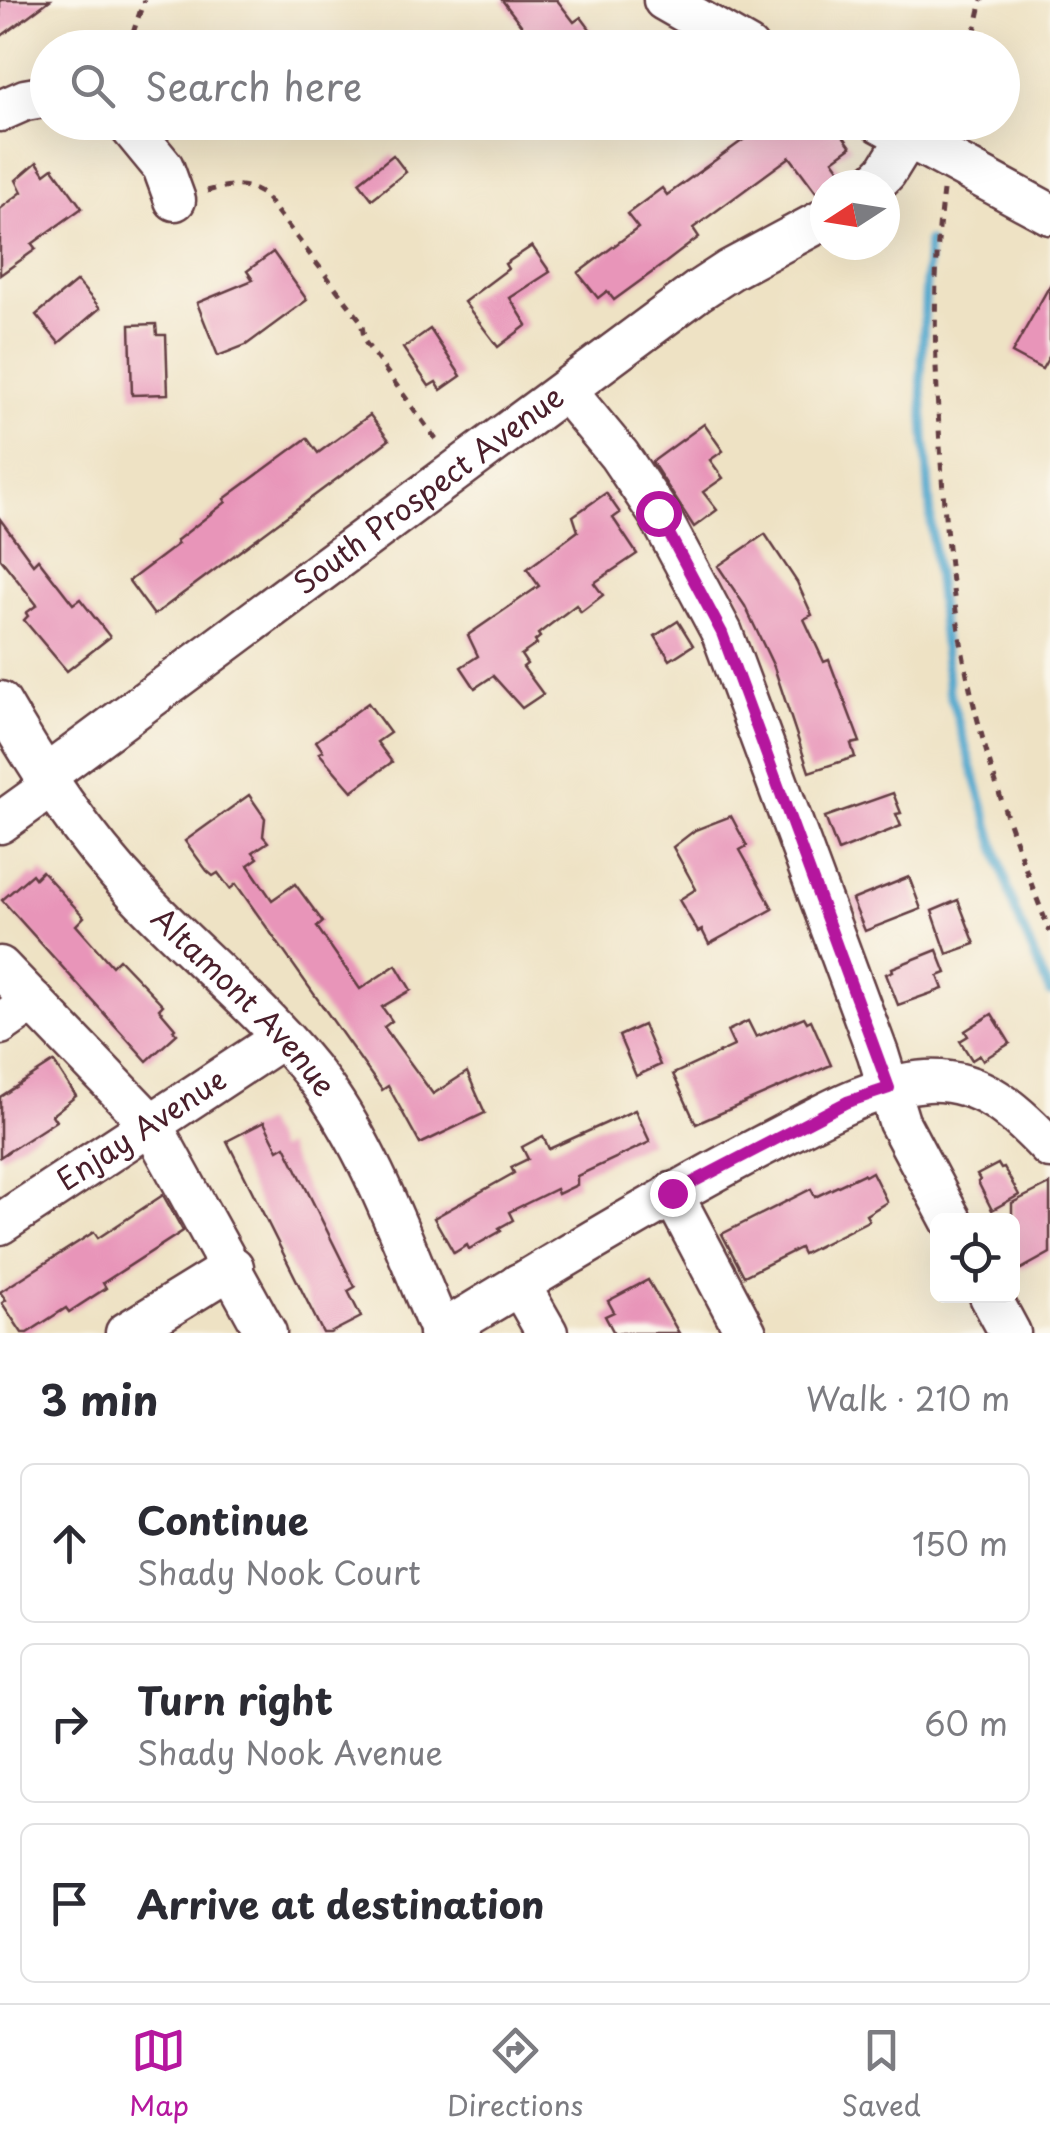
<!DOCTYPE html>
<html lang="en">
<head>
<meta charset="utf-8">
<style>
  :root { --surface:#fff; --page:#f7f7f7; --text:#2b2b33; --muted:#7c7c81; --line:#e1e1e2; --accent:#b5179e }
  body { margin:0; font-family:"Playpen Sans",sans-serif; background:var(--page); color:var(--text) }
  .controls { position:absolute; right:30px; bottom:30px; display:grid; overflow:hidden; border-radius:15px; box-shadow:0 10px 40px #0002 }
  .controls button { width:90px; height:90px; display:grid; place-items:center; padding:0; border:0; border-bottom:2px solid var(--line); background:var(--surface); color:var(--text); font:50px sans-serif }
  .compass { position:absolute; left:810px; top:170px; width:90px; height:90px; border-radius:50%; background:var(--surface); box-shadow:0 10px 40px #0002; rotate:258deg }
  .stop { position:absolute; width:30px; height:30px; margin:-22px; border:8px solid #b5179e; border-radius:50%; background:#fff }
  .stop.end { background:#b5179e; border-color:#fff; box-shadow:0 2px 10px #0008 }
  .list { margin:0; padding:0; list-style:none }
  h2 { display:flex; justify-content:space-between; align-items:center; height:130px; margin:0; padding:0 40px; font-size:42px }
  h2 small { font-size:32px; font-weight:400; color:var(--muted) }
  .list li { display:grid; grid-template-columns:65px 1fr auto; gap:30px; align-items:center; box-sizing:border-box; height:160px; margin:0 20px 20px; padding:0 20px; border:2px solid var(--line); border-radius:15px }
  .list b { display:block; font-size:38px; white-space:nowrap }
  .list p { margin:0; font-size:32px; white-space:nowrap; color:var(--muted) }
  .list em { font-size:32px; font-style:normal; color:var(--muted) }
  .icon { flex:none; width:55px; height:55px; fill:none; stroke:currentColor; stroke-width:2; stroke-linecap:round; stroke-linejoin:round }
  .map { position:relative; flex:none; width:1050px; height:1333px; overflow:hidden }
  .search { position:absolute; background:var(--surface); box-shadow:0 10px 40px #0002; left:30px; right:30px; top:30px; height:110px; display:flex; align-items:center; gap:25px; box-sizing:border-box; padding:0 35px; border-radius:55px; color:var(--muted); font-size:38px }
  .sheet { height:670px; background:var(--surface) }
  nav { display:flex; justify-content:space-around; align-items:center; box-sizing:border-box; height:140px; border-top:2px solid var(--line); background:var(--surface); font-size:28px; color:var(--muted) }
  nav a { display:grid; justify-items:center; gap:5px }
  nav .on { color:var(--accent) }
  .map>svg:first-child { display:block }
</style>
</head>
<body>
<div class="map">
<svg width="1050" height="1333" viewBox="0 0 1050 1333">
  <rect width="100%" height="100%" fill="#fbf7ec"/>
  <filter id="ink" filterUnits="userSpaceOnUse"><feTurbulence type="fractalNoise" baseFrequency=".01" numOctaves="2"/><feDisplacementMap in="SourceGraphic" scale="20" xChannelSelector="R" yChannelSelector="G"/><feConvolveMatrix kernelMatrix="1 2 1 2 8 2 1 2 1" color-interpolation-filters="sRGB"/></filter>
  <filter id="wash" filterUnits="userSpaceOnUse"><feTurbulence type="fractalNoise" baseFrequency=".0048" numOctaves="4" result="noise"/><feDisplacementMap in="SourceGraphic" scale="40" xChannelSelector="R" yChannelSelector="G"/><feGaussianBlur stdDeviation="2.25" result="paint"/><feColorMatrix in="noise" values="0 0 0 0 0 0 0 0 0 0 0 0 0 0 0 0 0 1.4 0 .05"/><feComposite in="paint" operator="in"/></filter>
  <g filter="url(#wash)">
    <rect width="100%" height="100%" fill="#eee2c4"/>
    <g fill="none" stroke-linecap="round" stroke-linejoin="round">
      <path stroke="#4fa6cc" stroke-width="9" d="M928 241 921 377 932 534 949 691 1015 911 1050 993"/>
    </g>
    <g id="blocks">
      <g fill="#e895b9">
        <path d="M0 0H50L0 37Z"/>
        <path d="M502 0H557L574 22 581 17 604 48H550L537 31 528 34Z"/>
        <path d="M768 122H790L798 133 812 122H825L832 131 837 127 851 147 833 160 845 177 834 185H825V192L819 196 790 157 693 228 699 237 665 263 614 300 607 291 598 298 578 273 638 228 627 214 662 188 667 195Z"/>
        <path d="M393 155 406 172 372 199 359 182Z"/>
        <path d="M37 162 45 174 53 168 82 208 32 244 36 249 0 275V209L22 192 16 180Z"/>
        <path d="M532 246 550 272 510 298 527 325 498 347 464 302 508 269 505 264Z"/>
        <path d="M273 252 307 300 246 345 218 356 197 303 253 280 247 271Z"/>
        <path d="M77 281 100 308 59 343 36 315Z"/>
        <path d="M1050 285V355L1042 369 1012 353Z"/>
        <path d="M156 324 157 335H166L168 394 132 395 130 325Z"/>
        <path d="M430 329 461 376 441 390 436 382 429 386 403 348Z"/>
        <path d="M370 415 389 440 154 615 129 581 178 544 176 541 226 502 224 499 307 438 318 453Z"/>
        <path d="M704 424 723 451 710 460 723 478 703 492 717 510 694 527 652 462Z"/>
        <path d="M606 493 620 513 613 518 637 554 594 583 603 595 581 612 576 605 538 634 540 637 535 641 537 644 521 655 527 664 523 667 543 694 522 708 493 676 475 688 461 667 478 656 468 635 539 586 527 569 578 531 573 516Z"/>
        <path d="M0 519 33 564 38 559 73 604 80 599 110 637 67 671 24 620 28 616 26 613 37 605 0 558Z"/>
        <path d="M765 534 797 582 812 615 804 619 824 662 829 660 860 742 851 744 855 757 809 772 774 667 745 606 718 566Z"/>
        <path d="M678 621 693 645 670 660 655 636Z"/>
        <path d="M368 703 390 733 377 742 392 762 352 791 319 753 323 751 316 741Z"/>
        <path d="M893 793 901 813 896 814 901 826 838 851 825 817Z"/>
        <path d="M249 795 265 818 263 836 268 842 253 852 258 858 248 865 272 900 295 884 323 922 317 927 360 989 396 965 411 990 382 1007 392 1021 384 1027 433 1094 467 1072 485 1113 420 1144 388 1086 382 1090 236 884 230 889 218 873 213 876 207 871 185 841Z"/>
        <path d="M731 816 747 846 740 850 773 909 709 944 702 930 698 932 679 900 696 889 673 847 695 830Z"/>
        <path d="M42 871 84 917 76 925 112 966 119 959 163 1005 159 1009 175 1028 173 1030 177 1034 147 1061 2 900 32 874 35 878Z"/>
        <path d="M909 877 921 909 865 931 852 900Z"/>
        <path d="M958 900 975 944 947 954 932 911Z"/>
        <path d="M937 950 946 973 938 976 943 989 898 1005 886 974 893 971 892 968Z"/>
        <path d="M992 1014 1010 1043 983 1060 980 1055 972 1060 960 1041 968 1036 965 1031Z"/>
        <path d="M804 1017 807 1022 811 1020 831 1065 696 1124 673 1074 734 1046 727 1031 748 1021 756 1037Z"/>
        <path d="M643 1025 660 1065 636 1076 619 1036Z"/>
        <path d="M54 1062 76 1096 52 1115 56 1121 0 1157V1097Z"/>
        <path d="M635 1110 650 1142 577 1176V1185L558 1194 556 1189 509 1212 513 1220 499 1228 501 1231 469 1249 467 1245 454 1253 434 1218 514 1173 511 1167 528 1159 522 1147 543 1136 549 1149Z"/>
        <path d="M264 1122 278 1150 285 1146 355 1287 348 1291 361 1317 330 1333H323L227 1141Z"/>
        <path d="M998 1164 1001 1169 1004 1168 1019 1195 992 1210 978 1182 980 1180 977 1175Z"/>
        <path d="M872 1172 887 1202 866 1215 869 1220 866 1222 803 1254 800 1248 744 1276 722 1234 811 1189 815 1197 863 1174 865 1176Z"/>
        <path d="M1050 1184V1253L1021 1269 1012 1253V1203Z"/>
        <path d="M163 1195 183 1231 103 1283 106 1288 69 1312 66 1308 27 1333H22L2 1303 6 1300 0 1292 94 1232 98 1238Z"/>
        <path d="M648 1280 679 1333H614L605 1316 614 1312 608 1301Z"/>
      </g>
    </g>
  </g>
  <g filter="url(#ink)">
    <use href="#blocks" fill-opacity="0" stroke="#633c42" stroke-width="2.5"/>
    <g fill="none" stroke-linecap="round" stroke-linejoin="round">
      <g stroke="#633c42" stroke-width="45">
        <g id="minor">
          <path d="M664 0 748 48"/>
          <path d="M0 111 25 100 48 96"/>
          <path d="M126 122 163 167 175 200"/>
          <path d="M880 122 1050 214"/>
          <path d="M873 185 886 172 907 138"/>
          <path d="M566 391 619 455 658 513 722 633 878 1054 899 1122 951 1220"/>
          <path id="s1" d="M0 702C40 771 82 836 137 894 197 958 270 1014 322 1085 375 1158 405 1250 441 1332"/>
          <path id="s2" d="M44 777 698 291 730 270 825 219"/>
          <path d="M0 823 50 787"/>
          <path d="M0 967 151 1124 266 1333"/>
          <path d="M0 1024 33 1001"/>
          <path d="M672 1193 746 1333"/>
          <path id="s3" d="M0 1224 282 1038"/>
          <path d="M519 1284 547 1333"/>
          <path d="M990 1296 1010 1333"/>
          <path d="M126 1333 233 1267"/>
          <path d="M439 1333C547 1268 653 1203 764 1145 815 1119 869 1085 927 1081 981 1078 1016 1112 1050 1148"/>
        </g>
      </g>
      <g stroke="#633c42" stroke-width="5" stroke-dasharray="8 8" stroke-linecap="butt">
        <path d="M128 48 144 0"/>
        <path d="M971 48 982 0"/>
        <path d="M207 191C230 185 244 181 265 196L361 321 365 342 440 445"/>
        <path d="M943 191C933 269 934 349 939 428 943 502 949 575 962 648 979 745 1014 841 1050 932"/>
      </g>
      <use href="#minor" stroke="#fff" stroke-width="40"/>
    </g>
  </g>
  <g fill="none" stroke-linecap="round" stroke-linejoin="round" filter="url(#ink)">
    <path stroke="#b5179e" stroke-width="12" d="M658 513 722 633 889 1088 847 1102 672 1193"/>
  </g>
  <g text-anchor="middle" stroke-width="10" stroke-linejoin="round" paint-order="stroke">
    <g font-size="30" fill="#4a1f2b" stroke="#fbf7ec">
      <text dy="10" stroke="none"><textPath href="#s2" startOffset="480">South Prospect Avenue</textPath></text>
      <text dy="10" stroke="none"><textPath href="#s1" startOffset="388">Altamont Avenue</textPath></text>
      <text dy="10" stroke="none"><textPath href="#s3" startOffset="170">Enjay Avenue</textPath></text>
    </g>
  </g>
</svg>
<div class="controls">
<button><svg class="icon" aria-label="locate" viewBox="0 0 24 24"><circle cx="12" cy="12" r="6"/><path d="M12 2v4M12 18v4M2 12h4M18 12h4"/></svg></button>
</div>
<svg class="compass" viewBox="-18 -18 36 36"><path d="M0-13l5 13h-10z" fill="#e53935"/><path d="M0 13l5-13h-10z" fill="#7c7c81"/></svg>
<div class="stop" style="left:658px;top:513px"></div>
<div class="stop end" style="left:672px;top:1193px"></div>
<div class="search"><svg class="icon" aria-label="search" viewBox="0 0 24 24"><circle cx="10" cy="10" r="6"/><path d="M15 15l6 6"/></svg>Search here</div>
</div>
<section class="sheet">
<h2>3 min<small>Walk · 210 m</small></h2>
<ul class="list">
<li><svg class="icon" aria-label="ahead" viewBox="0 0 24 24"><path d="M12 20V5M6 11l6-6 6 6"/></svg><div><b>Continue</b><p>Shady Nook Court</p></div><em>150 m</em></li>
<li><svg class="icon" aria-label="right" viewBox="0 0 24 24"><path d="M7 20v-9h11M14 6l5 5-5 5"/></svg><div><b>Turn right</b><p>Shady Nook Avenue</p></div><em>60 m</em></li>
<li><svg class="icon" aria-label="arrive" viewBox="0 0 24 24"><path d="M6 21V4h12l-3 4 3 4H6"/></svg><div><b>Arrive at destination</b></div></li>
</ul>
</section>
<nav>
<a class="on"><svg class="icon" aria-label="map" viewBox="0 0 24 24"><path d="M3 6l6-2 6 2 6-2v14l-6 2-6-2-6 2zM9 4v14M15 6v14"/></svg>Map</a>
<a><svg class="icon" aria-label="directions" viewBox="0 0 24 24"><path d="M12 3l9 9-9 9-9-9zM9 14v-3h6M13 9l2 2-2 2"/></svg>Directions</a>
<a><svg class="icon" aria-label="saved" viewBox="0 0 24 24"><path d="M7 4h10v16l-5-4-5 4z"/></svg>Saved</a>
</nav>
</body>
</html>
